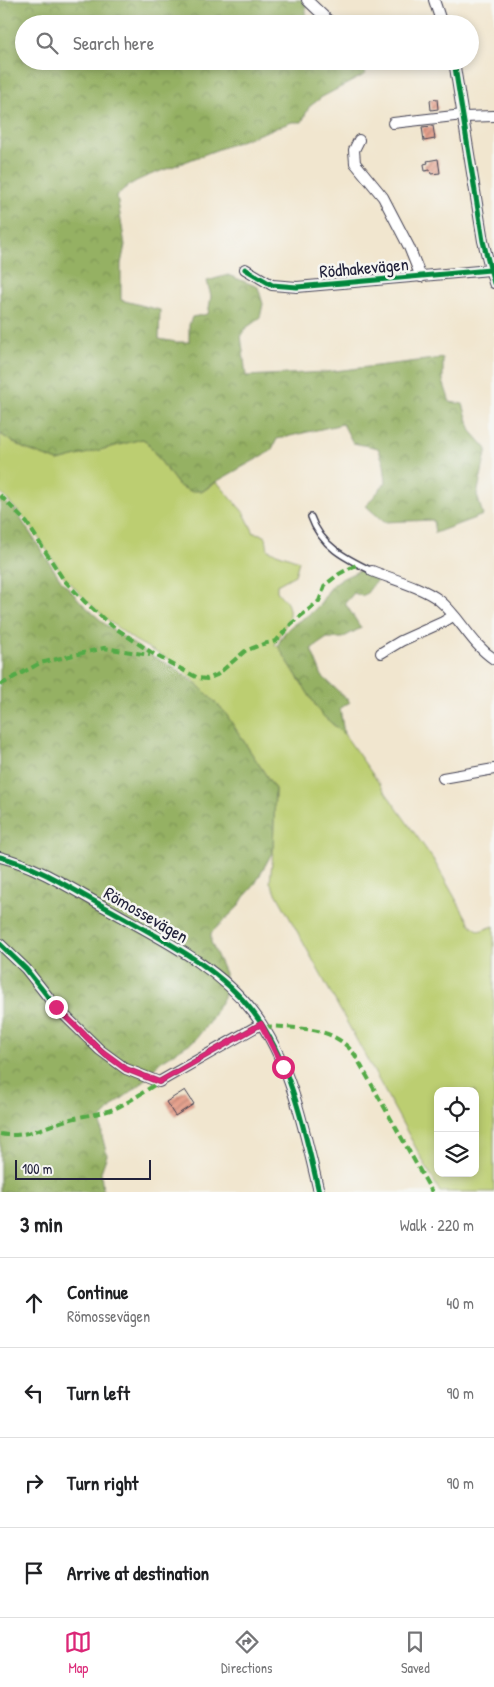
<!DOCTYPE html>
<html lang="en">
<head>
<meta charset="utf-8">
<style>
  :root { --surface:#fff; --page:#f2f2f2; --text:#202124; --muted:#757577; --line:#e0e0e0; --accent:#db2777 }
  body { margin:0; font-family:"Patrick Hand",sans-serif; background:var(--page); color:var(--text) }
  .controls { position:absolute; right:15px; bottom:15px; display:grid; overflow:hidden; border-radius:10px; box-shadow:0 2px 8px #0003 }
  .controls button { width:45px; height:45px; display:grid; place-items:center; padding:0; border:0; border-bottom:1px solid var(--line); background:var(--surface); color:var(--text); font:25px sans-serif }
  .scale { position:absolute; left:15px; bottom:12px; width:136px; box-sizing:border-box; padding-left:5px; border:2px solid #22223b; border-top:0; font-size:14px; line-height:18px; white-space:nowrap; color:#22223b; -webkit-text-stroke:4px #f6f6f2; paint-order:stroke }
  .stop { position:absolute; width:15px; height:15px; margin:-11px; border:4px solid #db2777; border-radius:50%; background:#fff }
  .stop.end { background:#db2777; border-color:#fff; box-shadow:0 1px 5px #0008 }
  .list { margin:0; padding:0; list-style:none }
  h2 { display:flex; justify-content:space-between; align-items:center; height:65px; margin:0; padding:0 20px; font-size:21px }
  h2 small { font-size:16px; font-weight:400; color:var(--muted) }
  .list li { display:grid; grid-template-columns:32px 1fr auto; gap:15px; align-items:center; box-sizing:border-box; height:90px; padding:0 20px; border-top:1px solid var(--line) }
  .list b { display:block; font-size:19px; white-space:nowrap }
  .list p { margin:0; font-size:16px; white-space:nowrap; color:var(--muted) }
  .list em { font-size:16px; font-style:normal; color:var(--muted) }
  .icon { flex:none; width:28px; height:28px; fill:none; stroke:currentColor; stroke-width:2; stroke-linecap:round; stroke-linejoin:round }
  .map { position:relative; flex:none; width:494px; height:1192px; overflow:hidden }
  .search { position:absolute; background:var(--surface); box-shadow:0 2px 8px #0003; left:15px; right:15px; top:15px; height:55px; display:flex; align-items:center; gap:12px; box-sizing:border-box; padding:0 18px; border-radius:28px; color:var(--muted); font-size:19px }
  .sheet { height:425px; background:var(--surface) }
  nav { display:flex; justify-content:space-around; align-items:center; box-sizing:border-box; height:70px; border-top:1px solid var(--line); background:var(--surface); font-size:14px; color:var(--muted) }
  nav a { display:grid; justify-items:center; gap:2px }
  nav .on { color:var(--accent) }
  .map>svg:first-child { display:block }
</style>
</head>
<body>
<div class="map">
<svg width="494" height="1192" viewBox="0 0 494 1192">
  <defs>
    <pattern id="forest-crowns" width="20" height="18" patternUnits="userSpaceOnUse" patternTransform="scale(1.25)"><rect width="20" height="18" fill="#95b163"/><path d="M2 6a3 3 0 1 1 6 0M12 15a3 3 0 1 1 6 0" fill="none" stroke="#799053"/></pattern>
    <pattern id="building-hatch" width="6" height="6" patternUnits="userSpaceOnUse" patternTransform="scale(1.25)"><rect width="6" height="6" fill="#e49c87"/><path d="M-1 1l2-2M0 6l6-6M5 7l2-2" fill="none" stroke="#b87f70"/></pattern>
  </defs>
  <rect width="100%" height="100%" fill="#f6f6f2"/>
  <filter id="ink" filterUnits="userSpaceOnUse"><feTurbulence type="fractalNoise" baseFrequency=".02" numOctaves="2"/><feDisplacementMap in="SourceGraphic" scale="10" xChannelSelector="R" yChannelSelector="G"/><feConvolveMatrix kernelMatrix="1 2 1 2 8 2 1 2 1" color-interpolation-filters="sRGB"/></filter>
  <filter id="wash" filterUnits="userSpaceOnUse"><feTurbulence type="fractalNoise" baseFrequency=".0096" numOctaves="4" result="noise"/><feDisplacementMap in="SourceGraphic" scale="20" xChannelSelector="R" yChannelSelector="G"/><feGaussianBlur stdDeviation="1.12" result="paint"/><feColorMatrix in="noise" values="0 0 0 0 0 0 0 0 0 0 0 0 0 0 0 0 0 1.4 0 .05"/><feComposite in="paint" operator="in"/></filter>
  <g filter="url(#wash)">
    <rect width="100%" height="100%" fill="#f1e6cf"/>
    <path fill="#bcce71" stroke="#6f7856" fill-rule="evenodd" d="M0 434 23 448 58 461 141 439 145 440 179 486 203 491 217 482 244 513 254 533 261 534 266 537 268 550 299 561 295 575 277 585V591C279 595 285 599 287 603 295 620 279 631 275 645L278 646 321 714 344 734 433 859 470 924 479 931 494 926V1192H440L270 882 273 851 275 789 224 711 177 664 134 640 110 622 87 601 65 578 28 522 0 492ZM438 1091H475V1173H438Z"/>
    <g fill="url(#forest-crowns)" stroke="#5c6a4f">
      <path d="M0 0H303L306 2V18L309 24H24V61H356L366 74 322 97 309 107 302 122H292C254 136 215 150 177 165 158 173 130 179 117 196L125 245 121 264V300L160 310 159 339 176 342H189V325L192 317 208 314 211 296 207 281 228 275 258 287 263 304 260 318 246 328 241 335 246 376 326 372 443 358V381L450 402 463 404 471 431 487 449 477 495 483 515 435 533 433 520 384 522 366 506 386 482 384 464 378 448 353 443 343 424 277 439 271 451 212 484 203 491H190L179 486 145 440 142 439 58 461 23 448 0 434Z"/>
      <path d="M0 498 15 510 61 580 83 604 106 625 132 643 154 657 175 668 201 688 224 711 275 789 273 851 254 886 244 897 238 907 211 933V942L225 973 224 997 210 1021 195 1040 160 1062 140 1085 116 1103 101 1119 102 1136 107 1155 101 1172 103 1192H0Z"/>
      <path d="M363 569 379 577 367 593 362 596 354 593 345 603 361 628 342 638H327L311 649 322 676 350 702 340 708 344 734 321 714 278 646C285 622 305 622 319 605 325 597 329 587 338 581 346 576 355 573 363 569Z"/>
    </g>
    <g id="blocks">
      <g fill="url(#building-hatch)">
        <path d="M437 99 438 109 431 110 430 100Z"/>
        <path d="M433 126 435 139 424 141 422 127Z"/>
        <path d="M438 159 440 173 431 174 430 170 425 171 424 164 428 163 427 161Z"/>
        <path d="M185 1090 194 1104 175 1116 166 1102Z"/>
      </g>
    </g>
  </g>
  <g filter="url(#ink)">
    <use href="#blocks" fill-opacity="0" stroke="#413f51" stroke-width="1"/>
    <g fill="none" stroke-linecap="round" stroke-linejoin="round">
      <g stroke="#413f51" stroke-width="8">
        <path id="lane" d="M311 517C321 546 345 558 372 571"/>
      </g>
      <g stroke="#413f51" stroke-width="12">
        <g id="street">
          <path d="M307 0 332 24"/>
          <path d="M434 0 442 24"/>
          <path d="M454 61 483 241 494 283"/>
          <path d="M464 117 494 116"/>
          <path d="M393 123 463 115"/>
          <path d="M359 140 354 150 355 163 383 197 409 247 421 277"/>
          <path d="M245 269 272 285 297 287 490 270"/>
          <path d="M372 571C392 579 422 587 439 600 460 617 471 644 494 659"/>
          <path d="M381 653 401 641 443 622 453 616"/>
          <path d="M443 778 494 769"/>
          <path d="M0 857C40 867 76 892 112 911 161 939 218 966 253 1012 291 1061 305 1133 319 1192"/>
          <path d="M0 944 26 969 56 1007 100 1050 126 1069 159 1082 261 1024"/>
        </g>
      </g>
      <use href="#lane" stroke="#fff" stroke-width="5"/>
      <use href="#street" stroke="#fff" stroke-width="10"/>
      <g stroke="#53aa46" stroke-width="4" stroke-dasharray="8 4" stroke-linecap="butt">
        <path d="M0 495 27 523 63 579 85 602 108 623 155 655 198 678 207 679 217 675 245 651 263 644 276 641 291 624 319 601 325 585 339 574 358 564"/>
        <path d="M0 685 40 663 104 648 150 655"/>
        <path d="M264 1027C274 1026 285 1027 296 1028 320 1030 339 1034 355 1055L432 1192"/>
        <path d="M0 1134C26 1139 47 1125 71 1119 86 1115 102 1114 116 1108 131 1101 145 1091 159 1082"/>
      </g>
      <g stroke="#f6f6f2" stroke-width="8">
        <g id="cycleway">
          <path d="M454 61 483 241 494 283"/>
          <path d="M245 269 272 285 297 287 490 270"/>
          <path d="M0 857C40 867 76 892 112 911 161 939 218 966 253 1012 291 1061 305 1133 319 1192"/>
          <path d="M0 944 26 969 56 1007 100 1050 126 1069 159 1082 261 1024"/>
        </g>
      </g>
      <use href="#cycleway" stroke="#00873e" stroke-width="5"/>
    </g>
  </g>
  <g fill="none" stroke-linecap="round" stroke-linejoin="round" filter="url(#ink)">
    <path stroke="#db2777" stroke-width="6" d="M56 1007 100 1050 126 1069 159 1082 261 1024 283 1067"/>
  </g>
  <g text-anchor="middle" stroke-width="5" stroke-linejoin="round" paint-order="stroke">
    <g font-size="18" fill="#22223b" stroke="#f6f6f2">
      <text transform="translate(364 268) rotate(-5)" y="6">Rödhakevägen</text>
      <text transform="translate(146 915) rotate(30)" y="6">Römossevägen</text>
    </g>
  </g>
</svg>
<div class="controls">
<button><svg class="icon" aria-label="locate" viewBox="0 0 24 24"><circle cx="12" cy="12" r="6"/><path d="M12 2v4M12 18v4M2 12h4M18 12h4"/></svg></button>
<button><svg class="icon" aria-label="layers" viewBox="0 0 24 24"><path d="M12 4l9 5-9 5-9-5zM3 14l9 5 9-5"/></svg></button>
</div>
<div class="scale">100 m</div>
<div class="stop" style="left:283px;top:1067px"></div>
<div class="stop end" style="left:56px;top:1007px"></div>
<div class="search"><svg class="icon" aria-label="search" viewBox="0 0 24 24"><circle cx="10" cy="10" r="6"/><path d="M15 15l6 6"/></svg>Search here</div>
</div>
<section class="sheet">
<h2>3 min<small>Walk · 220 m</small></h2>
<ul class="list">
<li><svg class="icon" aria-label="ahead" viewBox="0 0 24 24"><path d="M12 20V5M6 11l6-6 6 6"/></svg><div><b>Continue</b><p>Römossevägen</p></div><em>40 m</em></li>
<li><svg class="icon" aria-label="left" viewBox="0 0 24 24"><path d="M17 20v-9H6M10 6l-5 5 5 5"/></svg><div><b>Turn left</b></div><em>90 m</em></li>
<li><svg class="icon" aria-label="right" viewBox="0 0 24 24"><path d="M7 20v-9h11M14 6l5 5-5 5"/></svg><div><b>Turn right</b></div><em>90 m</em></li>
<li><svg class="icon" aria-label="arrive" viewBox="0 0 24 24"><path d="M6 21V4h12l-3 4 3 4H6"/></svg><div><b>Arrive at destination</b></div></li>
</ul>
</section>
<nav>
<a class="on"><svg class="icon" aria-label="map" viewBox="0 0 24 24"><path d="M3 6l6-2 6 2 6-2v14l-6 2-6-2-6 2zM9 4v14M15 6v14"/></svg>Map</a>
<a><svg class="icon" aria-label="directions" viewBox="0 0 24 24"><path d="M12 3l9 9-9 9-9-9zM9 14v-3h6M13 9l2 2-2 2"/></svg>Directions</a>
<a><svg class="icon" aria-label="saved" viewBox="0 0 24 24"><path d="M7 4h10v16l-5-4-5 4z"/></svg>Saved</a>
</nav>
</body>
</html>
